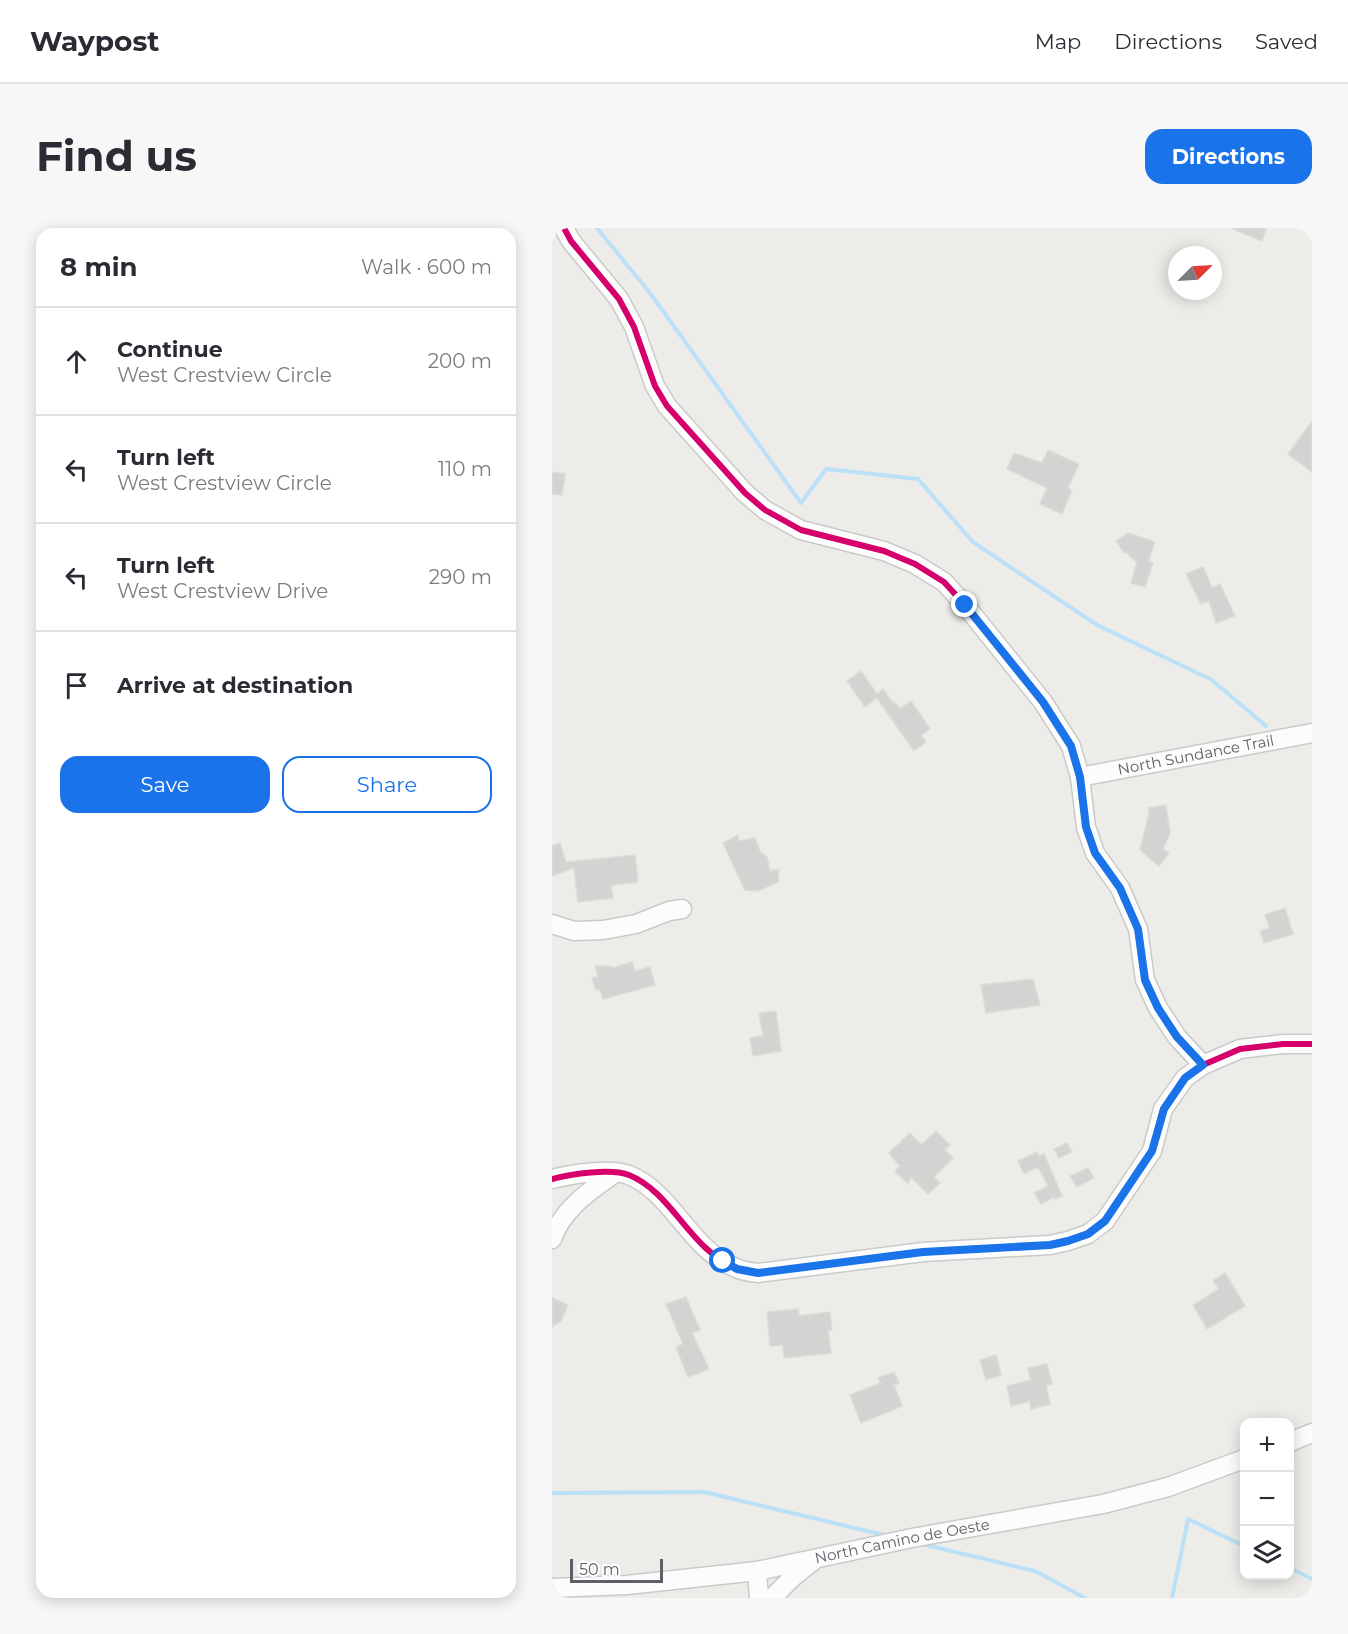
<!DOCTYPE html>
<html lang="en">
<head>
<meta charset="utf-8">
<style>
  :root { --surface:#fff; --page:#f7f7f7; --text:#2b2b33; --muted:#7c7c81; --line:#e1e1e2; --accent:#1a73e8 }
  body { margin:0; font-family:Montserrat,sans-serif; background:var(--page); color:var(--text) }
  .controls { position:absolute; right:18px; bottom:18px; display:grid; overflow:hidden; border-radius:12px; box-shadow:0 3px 15px #0003 }
  .controls button { width:54px; height:54px; display:grid; place-items:center; padding:0; border:0; border-bottom:2px solid var(--line); background:var(--surface); color:var(--text); font:30px sans-serif }
  .compass { position:absolute; left:616px; top:18px; width:54px; height:54px; border-radius:50%; background:var(--surface); box-shadow:0 3px 15px #0003; rotate:66deg }
  .scale { position:absolute; left:18px; bottom:15px; width:93px; box-sizing:border-box; padding-left:6px; border:3px solid #5d6167; border-top:0; font-size:16px; line-height:21px; white-space:nowrap; color:#5d6167; -webkit-text-stroke:4px #fff; paint-order:stroke }
  .stop { position:absolute; width:18px; height:18px; margin:-14px; border:4px solid #1a73e8; border-radius:50%; background:#fff }
  .stop.end { background:#1a73e8; border-color:#fff; box-shadow:0 2px 6px #0008 }
  .list { margin:0; padding:0; list-style:none }
  h2 { display:flex; justify-content:space-between; align-items:center; height:78px; margin:0; padding:0 24px; font-size:26px }
  h2 small { font-size:20px; font-weight:400; color:var(--muted) }
  .list li { display:grid; grid-template-columns:39px 1fr auto; gap:18px; align-items:center; box-sizing:border-box; height:108px; padding:0 24px; border-top:2px solid var(--line) }
  .list b { display:block; font-size:22px; white-space:nowrap }
  .list p { margin:0; font-size:20px; white-space:nowrap; color:var(--muted) }
  .list em { font-size:20px; font-style:normal; color:var(--muted) }
  .actions { display:flex; gap:12px; padding:18px 24px }
  .actions a { flex:1; padding:14px 0; border:2px solid var(--accent); border-radius:18px; text-align:center; font-size:21px; color:var(--accent) }
  .actions .main { background:var(--accent); color:#fff }
  .icon { flex:none; width:33px; height:33px; fill:none; stroke:currentColor; stroke-width:2; stroke-linecap:round; stroke-linejoin:round }
  .map { position:relative; flex:none; width:760px; height:1370px; overflow:hidden; border-radius:18px }
  header { display:flex; align-items:center; gap:36px; box-sizing:border-box; height:84px; padding:0 30px; background:var(--surface); border-bottom:2px solid var(--line) }
  header strong { font-size:28px }
  nav { display:flex; gap:33px; margin-inline-start:auto; font-size:21px }
  .intro { display:flex; align-items:center; justify-content:space-between; box-sizing:border-box; height:144px; padding:0 36px }
  h1 { margin:0; font-size:42px }
  .button { padding:15px 27px; border-radius:18px; background:var(--accent); color:#fff; font-size:21px; font-weight:700 }
  main { display:flex; gap:36px; padding:0 36px }
  aside { flex:1; background:var(--surface); border-radius:18px; box-shadow:0 3px 15px #0003 }
  .map>svg:first-child { display:block }
</style>
</head>
<body>
<header>
<strong>Waypost</strong>
<nav><a>Map</a><a>Directions</a><a>Saved</a></nav>
</header>
<div class="intro"><h1>Find us</h1><a class="button">Directions</a></div>
<main>
<aside>
<h2>8 min<small>Walk · 600 m</small></h2>
<ul class="list">
<li><svg class="icon" aria-label="ahead" viewBox="0 0 24 24"><path d="M12 20V5M6 11l6-6 6 6"/></svg><div><b>Continue</b><p>West Crestview Circle</p></div><em>200 m</em></li>
<li><svg class="icon" aria-label="left" viewBox="0 0 24 24"><path d="M17 20v-9H6M10 6l-5 5 5 5"/></svg><div><b>Turn left</b><p>West Crestview Circle</p></div><em>110 m</em></li>
<li><svg class="icon" aria-label="left" viewBox="0 0 24 24"><path d="M17 20v-9H6M10 6l-5 5 5 5"/></svg><div><b>Turn left</b><p>West Crestview Drive</p></div><em>290 m</em></li>
<li><svg class="icon" aria-label="arrive" viewBox="0 0 24 24"><path d="M6 21V4h12l-3 4 3 4H6"/></svg><div><b>Arrive at destination</b></div></li>
</ul>
<div class="actions"><a class="main">Save</a><a>Share</a></div>
</aside>
<div class="map">
<svg width="760" height="1370" viewBox="0 0 760 1370">
  <rect width="100%" height="100%" fill="#edece8"/>
  <g fill="none" stroke-linecap="round" stroke-linejoin="round">
    <g stroke="#bbe1f8" stroke-width="4">
      <path d="M45 0 98 65 249 275 274 241 366 251 421 314 545 397 660 452 714 498"/>
      <path d="M0 1265 152 1264 336 1308"/>
      <path d="M370 1316 483 1343 533 1370"/>
      <path d="M738 1340 760 1351"/>
      <path d="M620 1370 636 1291 692 1318"/>
    </g>
  </g>
  <g fill="#d4d3d1" stroke="#dcdbd7" stroke-width="1.5">
    <path d="M679 0H714L710 13Z"/>
    <path d="M760 193V244L736 226Z"/>
    <path d="M496 222 527 236 516 260 520 262 510 286 488 276 495 260 455 241 462 225 490 235Z"/>
    <path d="M0 244 13 246 10 267 0 266Z"/>
    <path d="M576 305 603 314 596 333 601 335 593 359 579 355 585 335 574 324 572 325 564 313Z"/>
    <path d="M651 339 660 360 668 356 683 388 664 395 657 373 649 376 634 346Z"/>
    <path d="M309 443 325 466 331 461 341 475 343 474 348 481 359 473 378 501 369 507 374 514 362 523 325 470 313 479 295 453Z"/>
    <path d="M614 577 618 605 611 621 617 625 607 638 588 622 597 586 596 580Z"/>
    <path d="M186 607 187 613 203 610 208 623 215 629 218 643 227 641 226 654 206 663 193 662 171 615Z"/>
    <path d="M8 615 14 634 83 627 86 654 59 657 61 670 26 674 22 640 0 648V618Z"/>
    <path d="M733 680 741 706 712 715 708 703 718 700 713 687Z"/>
    <path d="M80 734 83 743 98 739 103 757 51 771 48 761 44 762 40 750 46 748 43 738H59L60 740Z"/>
    <path d="M481 751 488 777 434 785 429 757Z"/>
    <path d="M224 783 229 823 201 828 198 810 211 808 207 785Z"/>
    <path d="M384 903 398 917 393 922 401 930 382 949 388 955 376 966 359 949 356 956 343 943 348 938 337 925 358 905 369 917Z"/>
    <path d="M515 915 520 924 507 930 502 921Z"/>
    <path d="M485 924 487 928 492 926 510 968 503 971 502 969 489 976 482 965 496 958 486 939 472 946 466 933Z"/>
    <path d="M536 940 542 950 525 959 518 948Z"/>
    <path d="M673 1045 693 1078 655 1101 641 1077 667 1061 661 1052Z"/>
    <path d="M134 1069 148 1102 140 1105 157 1141 136 1149 124 1119 131 1116 114 1076Z"/>
    <path d="M0 1070 16 1077 9 1093 0 1099Z"/>
    <path d="M246 1081 247 1088 278 1084 280 1102H276L279 1125 232 1130 231 1117 218 1118 215 1084Z"/>
    <path d="M444 1127 449 1147 434 1152 428 1132Z"/>
    <path d="M495 1136 500 1156 494 1157 498 1176 479 1181 478 1173 459 1178 455 1158 479 1152 476 1140Z"/>
    <path d="M342 1144 347 1155 342 1157 350 1178 309 1195 298 1167 328 1155 326 1150Z"/>
  </g>
  <g fill="none" stroke-linecap="round" stroke-linejoin="round">
    <g stroke="#cacaca" stroke-width="21">
      <g id="minor">
        <path d="M12 0 19 13 67 71 82 99 103 158 115 178 193 265 213 282 249 302 332 323 363 336 392 354 413 377 491 474 519 518 528 549 534 599 543 625 568 660 586 701 593 752 606 780 625 809 651 837"/>
        <path id="s1" d="M528 549 760 505"/>
        <path d="M0 696 22 703 51 702 84 696 117 683 130 681"/>
        <path d="M0 951C19 946 59 940 77 947 121 965 137 1021 184 1040 190 1043 199 1044 206 1045L371 1024 498 1017 516 1013 536 1006 553 993 600 923 611 881 633 850 651 837 688 821 731 816H760"/>
        <path d="M0 1011C11 980 38 963 63 945"/>
        <path d="M738 1214 760 1205"/>
        <path d="M205 1343 207 1370"/>
        <path id="s2" d="M0 1360 75 1357 205 1343 360 1310 551 1276 616 1259 692 1231"/>
        <path d="M220 1370 241 1349 261 1333"/>
      </g>
    </g>
    <use href="#minor" stroke="#fcfcfc" stroke-width="18"/>
    <g stroke="#fff" stroke-width="10">
      <g id="cycleway">
        <path d="M12 0 19 13 67 71 82 99 103 158 115 178 193 265 213 282 249 302 332 323 363 336 392 354 413 377 491 474 519 518 528 549 534 599 543 625 568 660 586 701 593 752 606 780 625 809 651 837"/>
        <path d="M0 951C19 946 59 940 77 947 121 965 137 1021 184 1040 190 1043 199 1044 206 1045L371 1024 498 1017 516 1013 536 1006 553 993 600 923 611 881 633 850 651 837 688 821 731 816H760"/>
      </g>
    </g>
    <use href="#cycleway" stroke="#d6006c" stroke-width="6"/>
  </g>
  <g fill="none" stroke-linecap="round" stroke-linejoin="round">
    <path stroke="#1a73e8" stroke-width="8" d="M171 1033 185 1041 206 1045 371 1024 498 1017 516 1013 536 1006 553 993 600 923 612 881 633 850 651 837 625 809 606 780 593 752 586 701 568 660 543 625 534 599 528 549 519 518 491 474 413 377"/>
  </g>
  <g text-anchor="middle" stroke-width="6" stroke-linejoin="round" paint-order="stroke">
    <g font-size="15" fill="#5d6167" stroke="#fff">
      <text dy="5" stroke="none"><textPath href="#s1" startOffset="118">North Sundance Trail</textPath></text>
      <text dy="5" stroke="none"><textPath href="#s2" startOffset="354">North Camino de Oeste</textPath></text>
    </g>
  </g>
</svg>
<div class="controls">
<button>+</button>
<button>−</button>
<button><svg class="icon" aria-label="layers" viewBox="0 0 24 24"><path d="M12 4l9 5-9 5-9-5zM3 14l9 5 9-5"/></svg></button>
</div>
<svg class="compass" viewBox="-18 -18 36 36"><path d="M0-13l5 13h-10z" fill="#e53935"/><path d="M0 13l5-13h-10z" fill="#7c7c81"/></svg>
<div class="scale">50 m</div>
<div class="stop" style="left:171px;top:1033px"></div>
<div class="stop end" style="left:413px;top:377px"></div>
</div>
</main>
</body>
</html>
